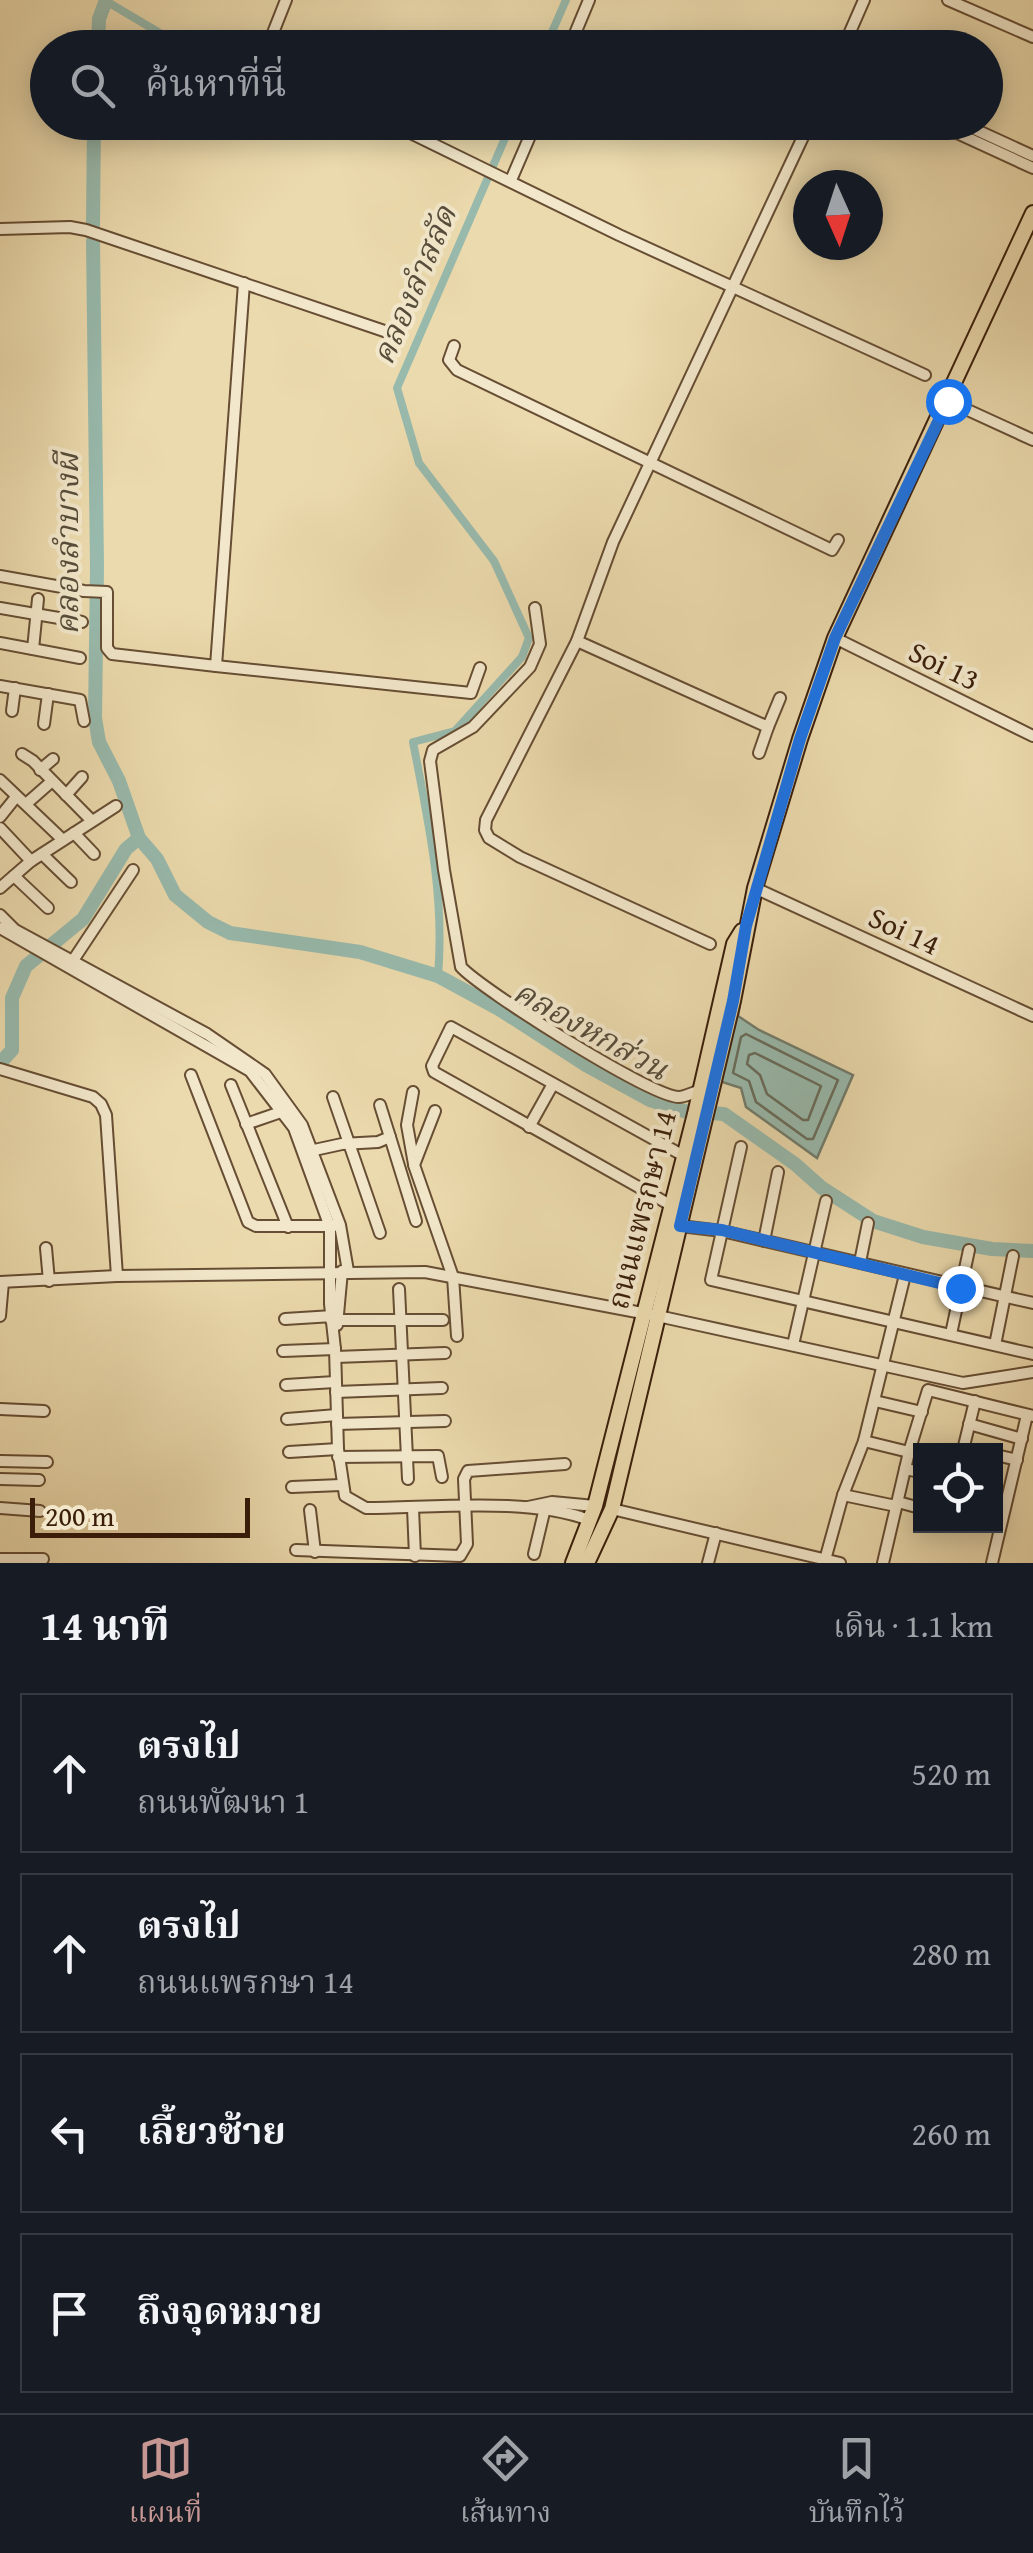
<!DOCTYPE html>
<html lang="th">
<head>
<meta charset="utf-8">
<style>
  :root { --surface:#171b24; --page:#242831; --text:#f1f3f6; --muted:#9ea1a6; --line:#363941; --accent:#c59692 }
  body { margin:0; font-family:"Gentium Book Plus","Noto Serif Thai",serif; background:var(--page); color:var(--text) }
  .controls { position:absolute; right:30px; bottom:30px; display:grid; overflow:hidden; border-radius:0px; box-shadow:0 5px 25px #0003 }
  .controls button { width:90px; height:90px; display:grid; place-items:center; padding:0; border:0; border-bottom:2px solid var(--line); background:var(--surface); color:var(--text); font:50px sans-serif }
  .compass { position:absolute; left:793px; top:170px; width:90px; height:90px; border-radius:50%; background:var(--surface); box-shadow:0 5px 25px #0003; rotate:177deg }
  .scale { position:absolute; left:30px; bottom:25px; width:220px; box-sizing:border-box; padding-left:10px; border:5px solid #3a1e0a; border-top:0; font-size:28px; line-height:35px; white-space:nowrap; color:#3a1e0a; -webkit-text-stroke:8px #f2e7ca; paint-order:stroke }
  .stop { position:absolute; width:30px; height:30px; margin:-22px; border:8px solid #1a73e8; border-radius:50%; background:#fff }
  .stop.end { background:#1a73e8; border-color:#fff; box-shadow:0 2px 10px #0008 }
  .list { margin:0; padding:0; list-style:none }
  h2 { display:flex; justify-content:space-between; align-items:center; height:130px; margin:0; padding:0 40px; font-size:42px }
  h2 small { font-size:32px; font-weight:400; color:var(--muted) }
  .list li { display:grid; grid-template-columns:65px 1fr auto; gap:30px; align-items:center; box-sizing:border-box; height:160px; margin:0 20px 20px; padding:0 20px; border:2px solid var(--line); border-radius:0px }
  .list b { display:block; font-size:38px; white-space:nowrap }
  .list p { margin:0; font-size:32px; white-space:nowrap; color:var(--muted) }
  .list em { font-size:32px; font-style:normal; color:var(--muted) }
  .icon { flex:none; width:55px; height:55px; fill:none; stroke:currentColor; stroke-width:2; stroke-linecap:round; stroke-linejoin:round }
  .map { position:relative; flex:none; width:1033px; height:1563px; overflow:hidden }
  .search { position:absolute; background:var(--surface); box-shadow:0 5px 25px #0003; left:30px; right:30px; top:30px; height:110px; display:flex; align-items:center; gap:25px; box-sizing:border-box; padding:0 35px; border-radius:55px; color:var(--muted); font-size:38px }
  .sheet { height:850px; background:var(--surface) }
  nav { display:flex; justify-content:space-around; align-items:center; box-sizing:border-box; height:140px; border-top:2px solid var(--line); background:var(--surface); font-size:28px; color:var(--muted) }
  nav a { display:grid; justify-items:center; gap:5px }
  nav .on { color:var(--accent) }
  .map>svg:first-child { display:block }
</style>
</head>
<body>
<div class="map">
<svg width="1033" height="1563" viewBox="0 0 1033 1563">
  <rect width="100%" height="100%" fill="#ebdaad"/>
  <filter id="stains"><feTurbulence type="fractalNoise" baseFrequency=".002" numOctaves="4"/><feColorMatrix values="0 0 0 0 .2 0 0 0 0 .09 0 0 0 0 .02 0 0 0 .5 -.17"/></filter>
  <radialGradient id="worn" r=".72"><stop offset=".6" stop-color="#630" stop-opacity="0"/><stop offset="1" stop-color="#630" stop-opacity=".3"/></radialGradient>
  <path fill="#98baad" stroke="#727c6c" stroke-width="2.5" d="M741 997 738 1016 759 1030 853 1075 817 1158 746 1107 741 1088 719 1081Z"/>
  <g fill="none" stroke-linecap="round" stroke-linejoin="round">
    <g stroke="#696c5c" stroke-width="2.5">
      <path d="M746 1034 838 1080 813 1139H807L756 1102 749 1081 733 1073 741 1037Z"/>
      <path d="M755 1053 821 1086 808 1120H803L767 1094 760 1075 747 1064 749 1055Z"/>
    </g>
    <g stroke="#98baad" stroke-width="8">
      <path d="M106 1 185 48"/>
      <path d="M545 48 566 0"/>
      <path d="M438 976C445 896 428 820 413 742L455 731 522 657 529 638 494 561 419 463 397 388 512 122"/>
    </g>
    <g stroke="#98baad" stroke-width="14">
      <path d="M98 48 99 19 106 0"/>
      <path d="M93 225 94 122"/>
      <path d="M93 241 97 567 95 718 99 742 119 781 139 838 157 859 175 895 208 922 230 933 360 952 438 976 499 1009 586 1065 650 1100 684 1111 724 1114 795 1164 822 1188 873 1221 923 1237 992 1249 1033 1251"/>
      <path d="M0 1063 12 1050V998L26 966 83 919 126 849 139 838"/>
    </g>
    <g stroke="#664d33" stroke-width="14">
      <g id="minor">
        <path d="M948 0 1033 37"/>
        <path d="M267 48 286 0"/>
        <path d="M569 48 589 0"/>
        <path d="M843 48 864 0"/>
        <path d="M388 122 619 235 925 375"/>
        <path d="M933 122 1033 168"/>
        <path d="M959 122 1033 156"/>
        <path d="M511 180 536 122"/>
        <path d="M0 229 70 227 86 230 399 336"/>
        <path d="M454 346 449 360 457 370 832 550 838 540"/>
        <path d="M948 401 1033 440"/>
        <path d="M0 576 84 591 107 592V648L112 654 216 666 244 283"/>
        <path d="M0 608 82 622"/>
        <path d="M535 608 540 644 530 667 473 727 433 750 430 761 444 870 461 967C482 990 651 1097 679 1097 685 1097 694 1092 701 1090"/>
        <path d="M835 638 1033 736"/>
        <path d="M577 641 768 727 780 698"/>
        <path d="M0 643 80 658"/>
        <path d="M33 649 38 599"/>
        <path d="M216 666 471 693 480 668"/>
        <path d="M0 686 80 700 84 721"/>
        <path d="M12 711 15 688"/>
        <path d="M44 724 48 694"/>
        <path d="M759 753 768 727"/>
        <path d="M22 754 33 761 92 821"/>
        <path d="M40 770 53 759"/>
        <path d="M0 780 63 840"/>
        <path d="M66 795 82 777"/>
        <path d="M26 804 51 782"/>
        <path d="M0 817 16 797"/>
        <path d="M0 828 31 861"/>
        <path d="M74 833 94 854"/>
        <path d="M42 854 71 882"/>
        <path d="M14 876 48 908"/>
        <path d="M0 888 31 861 116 806"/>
        <path d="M755 888 1033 1016"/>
        <path d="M0 915 15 930 207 1034 265 1074 302 1125 340 1225 348 1271"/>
        <path d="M0 928 250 1071 294 1128 330 1227V1304L335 1349 338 1449 345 1496 366 1508C432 1508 529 1497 589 1520"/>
        <path d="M710 944 520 857 489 838 485 830 486 820 577 641 613 542 810 122"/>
        <path d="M72 962 133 870"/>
        <path d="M0 1069 93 1097 101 1104 106 1115 117 1276 425 1272 658 1316 963 1383 1033 1372"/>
        <path d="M191 1075 248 1222 256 1226H334"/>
        <path d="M231 1085 288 1227"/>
        <path d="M413 1092 407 1125 414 1164"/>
        <path d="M333 1097 380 1233"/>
        <path d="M380 1105 390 1137"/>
        <path d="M435 1111 414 1165 453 1277 457 1336"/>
        <path d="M246 1124 281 1112"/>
        <path d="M529 1127 553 1084"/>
        <path d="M741 1147 711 1280 1033 1354"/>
        <path d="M305 1152 342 1144 378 1142 390 1137 416 1221"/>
        <path d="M674 1207 434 1072 432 1066 451 1027 684 1156"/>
        <path d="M680 1226 722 1231 1033 1303"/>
        <path d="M764 1241 778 1172"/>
        <path d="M46 1248 49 1281"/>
        <path d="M860 1262 868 1223"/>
        <path d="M0 1282 117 1276"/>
        <path d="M399 1289 408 1479"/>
        <path d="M0 1316 3 1282"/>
        <path d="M285 1319 333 1316"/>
        <path d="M331 1320H443"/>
        <path d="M337 1325 342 1271"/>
        <path d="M951 1334 969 1250"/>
        <path d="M793 1345 826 1201"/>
        <path d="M995 1345 1013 1256"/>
        <path d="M283 1351 335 1349"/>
        <path d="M336 1357 445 1353"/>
        <path d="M286 1385 335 1382"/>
        <path d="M336 1392 442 1388"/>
        <path d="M875 1401 922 1412"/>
        <path d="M0 1409 44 1411"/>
        <path d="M287 1419 337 1415"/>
        <path d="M337 1424 445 1421"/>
        <path d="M969 1424 1022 1439"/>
        <path d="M864 1441 909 1452"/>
        <path d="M963 1450 975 1401"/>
        <path d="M289 1452 338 1449"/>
        <path d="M996 1455 1017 1460"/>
        <path d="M338 1457 438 1456 442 1477"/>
        <path d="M0 1461 47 1462"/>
        <path d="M905 1469 920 1472"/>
        <path d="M0 1479 39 1480"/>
        <path d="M292 1487 341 1485"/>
        <path d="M843 1495 896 1506"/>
        <path d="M898 1502 920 1508"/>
        <path d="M528 1507 552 1502 595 1506"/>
        <path d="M0 1508 40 1511"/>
        <path d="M413 1508 415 1556"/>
        <path d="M612 1509 840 1563"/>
        <path d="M310 1510 315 1552"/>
        <path d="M296 1550 460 1556 467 1544 464 1479 468 1471 565 1464"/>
        <path d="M534 1554 545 1508"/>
        <path d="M0 1559H43"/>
        <path d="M825 1560 843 1495 864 1441 905 1275"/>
        <path d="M708 1563 716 1533"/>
        <path d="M883 1563 909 1452 928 1390 1033 1416"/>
        <path d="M992 1563 1027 1415"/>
      </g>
    </g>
    <g stroke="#3a1e0a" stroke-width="18">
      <g id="major">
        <path d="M573 1563 595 1506 695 1114 734 944 742 931"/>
        <path d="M587 1563 612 1509 733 1001 755 888 800 739 835 638 1033 213"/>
      </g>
    </g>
    <use href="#minor" stroke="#f2e7ca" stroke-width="10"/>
    <use href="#major" stroke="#ebdaad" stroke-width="14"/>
  </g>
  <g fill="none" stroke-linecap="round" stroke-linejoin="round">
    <path stroke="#1a73e8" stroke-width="12" d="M948 401 835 638 800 739 746 926 733 1001 680 1226 722 1230 960 1288"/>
  </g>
  <g text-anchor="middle" stroke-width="8" stroke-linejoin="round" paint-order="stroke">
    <g font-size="30" fill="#3a1e0a" stroke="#f2e7ca">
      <text transform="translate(944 666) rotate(26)" y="10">Soi 13</text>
      <text transform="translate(904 931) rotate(25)" y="10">Soi 14</text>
      <text transform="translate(642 1210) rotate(-76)" y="10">ถนนแพรกษา 14</text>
    </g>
    <g font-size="32" font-style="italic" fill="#564d3b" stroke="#f2e7ca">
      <text transform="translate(414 285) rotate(-67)" y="11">คลองลำสลัด</text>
      <text transform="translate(67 544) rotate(-90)" y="11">คลองลำบางผี</text>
      <text transform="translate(591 1030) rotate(29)" y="11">คลองหกส่วน</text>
    </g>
  </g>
  <rect width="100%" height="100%" filter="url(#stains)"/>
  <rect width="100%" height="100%" fill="url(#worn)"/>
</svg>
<div class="controls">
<button><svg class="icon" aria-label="locate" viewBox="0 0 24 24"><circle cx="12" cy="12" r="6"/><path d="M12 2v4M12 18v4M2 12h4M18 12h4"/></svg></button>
</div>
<svg class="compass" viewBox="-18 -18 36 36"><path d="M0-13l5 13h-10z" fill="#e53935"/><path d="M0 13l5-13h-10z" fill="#9ea1a6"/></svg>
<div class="scale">200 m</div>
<div class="stop" style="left:948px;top:401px"></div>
<div class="stop end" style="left:960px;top:1288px"></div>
<div class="search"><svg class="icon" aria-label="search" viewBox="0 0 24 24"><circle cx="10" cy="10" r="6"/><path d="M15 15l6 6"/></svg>ค้นหาที่นี่</div>
</div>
<section class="sheet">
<h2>14 นาที<small>เดิน · 1.1 km</small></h2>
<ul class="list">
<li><svg class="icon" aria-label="ahead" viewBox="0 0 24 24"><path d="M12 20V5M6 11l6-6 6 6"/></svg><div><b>ตรงไป</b><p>ถนนพัฒนา 1</p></div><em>520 m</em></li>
<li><svg class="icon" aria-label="ahead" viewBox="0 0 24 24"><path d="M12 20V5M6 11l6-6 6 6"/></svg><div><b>ตรงไป</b><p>ถนนแพรกษา 14</p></div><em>280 m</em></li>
<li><svg class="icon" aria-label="left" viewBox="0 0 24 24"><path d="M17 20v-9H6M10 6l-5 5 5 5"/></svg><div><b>เลี้ยวซ้าย</b></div><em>260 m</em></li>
<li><svg class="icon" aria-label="arrive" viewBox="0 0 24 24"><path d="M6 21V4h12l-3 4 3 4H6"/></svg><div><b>ถึงจุดหมาย</b></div></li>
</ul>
</section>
<nav>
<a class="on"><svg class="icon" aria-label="map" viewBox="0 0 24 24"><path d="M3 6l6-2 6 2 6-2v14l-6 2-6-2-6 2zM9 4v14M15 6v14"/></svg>แผนที่</a>
<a><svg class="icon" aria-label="directions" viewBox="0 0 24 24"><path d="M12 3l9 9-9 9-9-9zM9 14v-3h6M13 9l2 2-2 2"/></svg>เส้นทาง</a>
<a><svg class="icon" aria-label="saved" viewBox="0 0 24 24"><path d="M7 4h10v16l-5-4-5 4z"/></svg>บันทึกไว้</a>
</nav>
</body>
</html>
